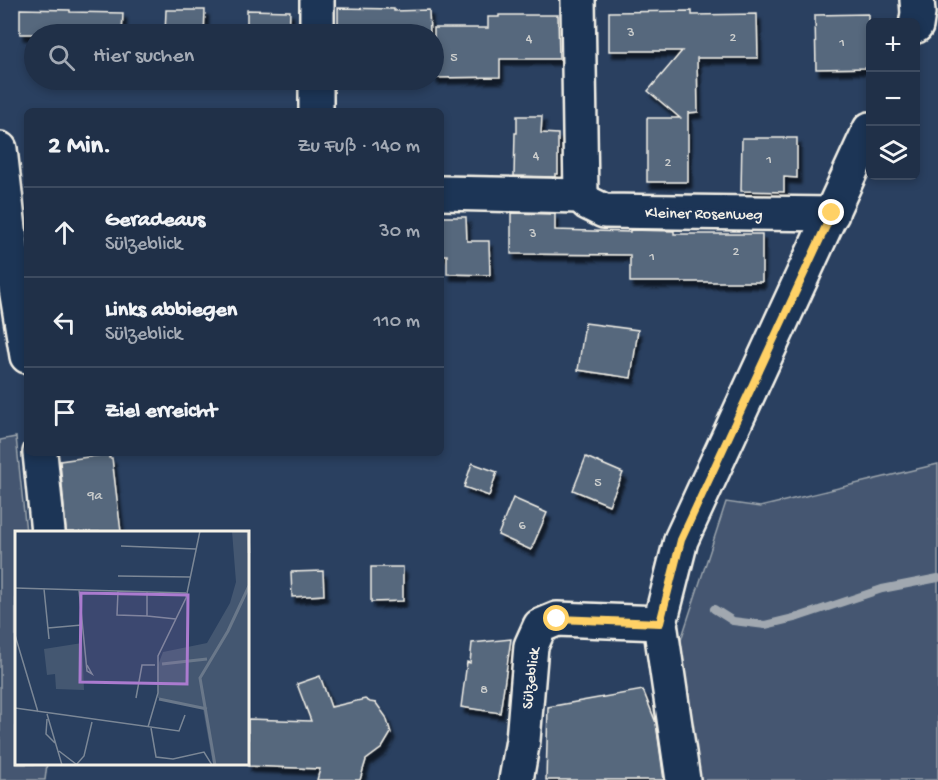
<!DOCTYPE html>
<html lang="de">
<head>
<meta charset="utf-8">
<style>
  :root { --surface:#203048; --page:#2d3c52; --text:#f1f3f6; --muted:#a2a9b4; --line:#3d4b60 }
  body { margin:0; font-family:"Gochi Hand",sans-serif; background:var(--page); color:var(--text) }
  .controls { position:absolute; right:18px; top:18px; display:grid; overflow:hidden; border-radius:9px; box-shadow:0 3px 9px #0003 }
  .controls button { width:54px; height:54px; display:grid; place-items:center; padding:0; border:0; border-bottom:2px solid var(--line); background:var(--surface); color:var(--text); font:30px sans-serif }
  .stop { position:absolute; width:18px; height:18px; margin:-14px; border:4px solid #ffd166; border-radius:50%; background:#fff }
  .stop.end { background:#ffd166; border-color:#fff; box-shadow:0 2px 6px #0008 }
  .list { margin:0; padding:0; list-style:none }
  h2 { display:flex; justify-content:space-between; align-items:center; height:78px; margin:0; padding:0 24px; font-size:26px }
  h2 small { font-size:20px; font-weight:400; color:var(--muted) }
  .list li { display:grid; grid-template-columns:39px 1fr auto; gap:18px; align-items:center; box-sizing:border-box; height:90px; padding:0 24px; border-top:2px solid var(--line) }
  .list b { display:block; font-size:22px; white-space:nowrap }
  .list p { margin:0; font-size:20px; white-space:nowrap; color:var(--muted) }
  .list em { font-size:20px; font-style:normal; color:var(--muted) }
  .icon { flex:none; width:33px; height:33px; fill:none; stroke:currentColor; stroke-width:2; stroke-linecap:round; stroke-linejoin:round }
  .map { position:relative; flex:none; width:938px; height:780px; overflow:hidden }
  .search { position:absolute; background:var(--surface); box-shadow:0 3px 9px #0003; left:24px; top:24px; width:420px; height:66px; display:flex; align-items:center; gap:15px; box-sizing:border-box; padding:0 21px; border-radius:33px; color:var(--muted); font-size:22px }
  .panel { position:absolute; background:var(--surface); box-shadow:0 3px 9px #0003; left:24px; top:108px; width:420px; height:348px; border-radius:9px }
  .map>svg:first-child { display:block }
</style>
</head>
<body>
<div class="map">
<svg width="938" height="780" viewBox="0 0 938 780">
  <defs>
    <filter id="shadow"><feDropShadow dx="3.5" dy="6" stdDeviation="1.5" flood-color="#0009"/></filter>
  </defs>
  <rect width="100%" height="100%" fill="#2a4060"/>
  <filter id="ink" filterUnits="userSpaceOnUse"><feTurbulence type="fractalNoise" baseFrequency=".0167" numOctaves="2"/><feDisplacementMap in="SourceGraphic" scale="12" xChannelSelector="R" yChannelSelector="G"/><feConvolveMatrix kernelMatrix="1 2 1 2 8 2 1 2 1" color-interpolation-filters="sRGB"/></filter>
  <g filter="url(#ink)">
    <g fill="#445771" stroke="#9ca4ac" stroke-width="1.5">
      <path d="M16 437 26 532H16V764H47L45 780H0V440Z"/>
      <path d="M938 464V780H697L693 725 679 646 726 502 760 507Z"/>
    </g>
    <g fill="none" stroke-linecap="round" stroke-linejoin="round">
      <path stroke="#a1a8b0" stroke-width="8" d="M714 609 733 621 765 625 798 617 882 589 938 578"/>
    </g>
    <g fill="#56677d" stroke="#f4f1e8" stroke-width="1.5" filter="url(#shadow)">
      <path d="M338 8 394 9V11L429 10 430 34H338Z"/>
      <path d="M20 9 70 10V12L123 13 122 34H20Z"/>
      <path d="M166 10H205L204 34H165Z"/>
      <path d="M247 10 290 11 289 34H247Z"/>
      <path d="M692 11V15L757 14 758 58H697L698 112 688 113V182H647V118H680L648 91 682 51H609V12Z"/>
      <path d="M868 14 869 68 816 69 815 15Z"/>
      <path d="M499 15H558L559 59H500V77L434 78V28H488V17H499Z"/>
      <path d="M517 116H542L541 133 558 134V174H555V177L514 176 515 133H517Z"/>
      <path d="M742 138H797V178L784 177V192L741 191Z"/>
      <path d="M511 213 555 214V230L630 232V230L674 231V234H762V282H630V255L511 254Z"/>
      <path d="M441 217H466L467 241H489L490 275 447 274V255H441Z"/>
      <path d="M585 323 638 330 631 378 578 370Z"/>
      <path d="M109 454V458H112L121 532H66L60 461Z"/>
      <path d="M586 457 623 473 609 505 573 490Z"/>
      <path d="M472 463 497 472 489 496 464 487Z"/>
      <path d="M513 498 547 513 531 550 498 535Z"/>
      <path d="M371 567H403V601L371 602Z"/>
      <path d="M323 571 324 595 292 597 291 572Z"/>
      <path d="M511 639 500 713 461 707 467 662 470 663 472 643Z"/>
      <path d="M320 676 331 707 365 699 370 702 376 703 386 717 391 733 382 748 366 760 360 780H317L320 769 248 766V719L311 721 297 684Z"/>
      <path d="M643 690 656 723 664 780H546L548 707Z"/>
    </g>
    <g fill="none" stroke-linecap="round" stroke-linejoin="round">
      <g stroke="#f4f1e8" stroke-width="38">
        <g id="minor">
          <path d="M916 26 918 13 917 0"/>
          <path d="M317 34V0"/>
          <path d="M316 111V80"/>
          <path d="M0 149 15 282 27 356"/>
          <path d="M441 193 581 196 578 0"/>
          <path d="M581 196 588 203 604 211 832 214"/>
          <path d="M40 453 48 532"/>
          <path d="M516 780 523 740 531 646 540 626 557 619 660 623"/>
          <path d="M683 780 660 623 681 540 870 129"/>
        </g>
      </g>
      <use href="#minor" stroke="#1d3557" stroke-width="33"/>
    </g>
  </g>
  <g fill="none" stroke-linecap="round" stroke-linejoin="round" filter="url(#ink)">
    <path stroke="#ffd166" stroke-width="8" d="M557 619 660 623 681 540 832 213"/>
  </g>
  <g text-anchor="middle" stroke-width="6" stroke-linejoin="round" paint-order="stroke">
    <g font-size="14" fill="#cccecd">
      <text x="631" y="36">3</text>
      <text x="733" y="41">2</text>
      <text x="529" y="42">4</text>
      <text x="842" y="46">1</text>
      <text x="454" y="61">5</text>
      <text x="536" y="159">4</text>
      <text x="769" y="163">1</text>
      <text x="668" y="166">2</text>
      <text x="533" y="237">3</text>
      <text x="736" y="255">2</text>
      <text x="652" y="260">1</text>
      <text x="598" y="486">5</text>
      <text x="95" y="499">9a</text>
      <text x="522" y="529">6</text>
      <text x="484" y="693">8</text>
    </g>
    <g font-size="16" fill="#f4f1e8" stroke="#1d3557">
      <text transform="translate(704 212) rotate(1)" y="6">Kleiner Rosenweg</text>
      <text transform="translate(529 678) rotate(-83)" y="6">Sülzeblick</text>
    </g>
  </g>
  <g transform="translate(15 531)">
    <rect width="234" height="234" fill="#2a4060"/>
    <path d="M217 0H234V234H198L188 178 143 167 142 137 148 121 192 112 215 72 221 51ZM67 112 69 159 41 158 40 143 32 144 29 118Z" fill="#445771"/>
    <path fill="none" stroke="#6a788a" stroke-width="3" d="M233 0 234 22M147 133 192 128M144 168 192 178M200 234 185 147 213 100 234 55"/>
    <path fill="none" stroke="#7b8796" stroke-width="1.5" d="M106 15 181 18M103 45 175 46M0 57 171 62M29 58 34 108M64 59 72 140 77 143 72 134M103 60 102 84 132 85V61M132 85 161 88M33 97 67 94M0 104 23 181M121 167 127 134H140M0 177 164 200 170 184M32 183 47 234M32 188 31 203 40 212M133 196 143 162V125L171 67 185 0M136 197 141 226 158 228 189 221 197 234M44 220 61 233M61 234 69 225 77 191"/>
    <path fill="#ab7bcf" fill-opacity="0.15" stroke="#ab7bcf" stroke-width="3" d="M66 62 173 64 172 153 65 151Z"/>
    <rect width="234" height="234" fill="none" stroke="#f4f1e8" stroke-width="3"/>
  </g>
</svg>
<div class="controls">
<button>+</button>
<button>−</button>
<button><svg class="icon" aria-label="layers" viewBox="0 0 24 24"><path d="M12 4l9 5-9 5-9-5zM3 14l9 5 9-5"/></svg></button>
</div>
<div class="stop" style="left:557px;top:619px"></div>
<div class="stop end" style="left:832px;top:213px"></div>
<div class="search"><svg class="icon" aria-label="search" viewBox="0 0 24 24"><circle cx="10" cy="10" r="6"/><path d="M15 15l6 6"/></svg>Hier suchen</div>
<section class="panel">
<h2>2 Min.<small>Zu Fuß · 140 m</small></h2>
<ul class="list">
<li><svg class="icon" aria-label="ahead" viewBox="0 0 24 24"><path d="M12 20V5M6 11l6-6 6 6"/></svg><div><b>Geradeaus</b><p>Sülzeblick</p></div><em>30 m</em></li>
<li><svg class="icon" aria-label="left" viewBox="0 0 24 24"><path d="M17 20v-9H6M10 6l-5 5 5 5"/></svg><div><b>Links abbiegen</b><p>Sülzeblick</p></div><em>110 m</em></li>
<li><svg class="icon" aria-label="arrive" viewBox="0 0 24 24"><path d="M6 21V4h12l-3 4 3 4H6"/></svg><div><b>Ziel erreicht</b></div></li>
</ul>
</section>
</div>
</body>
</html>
